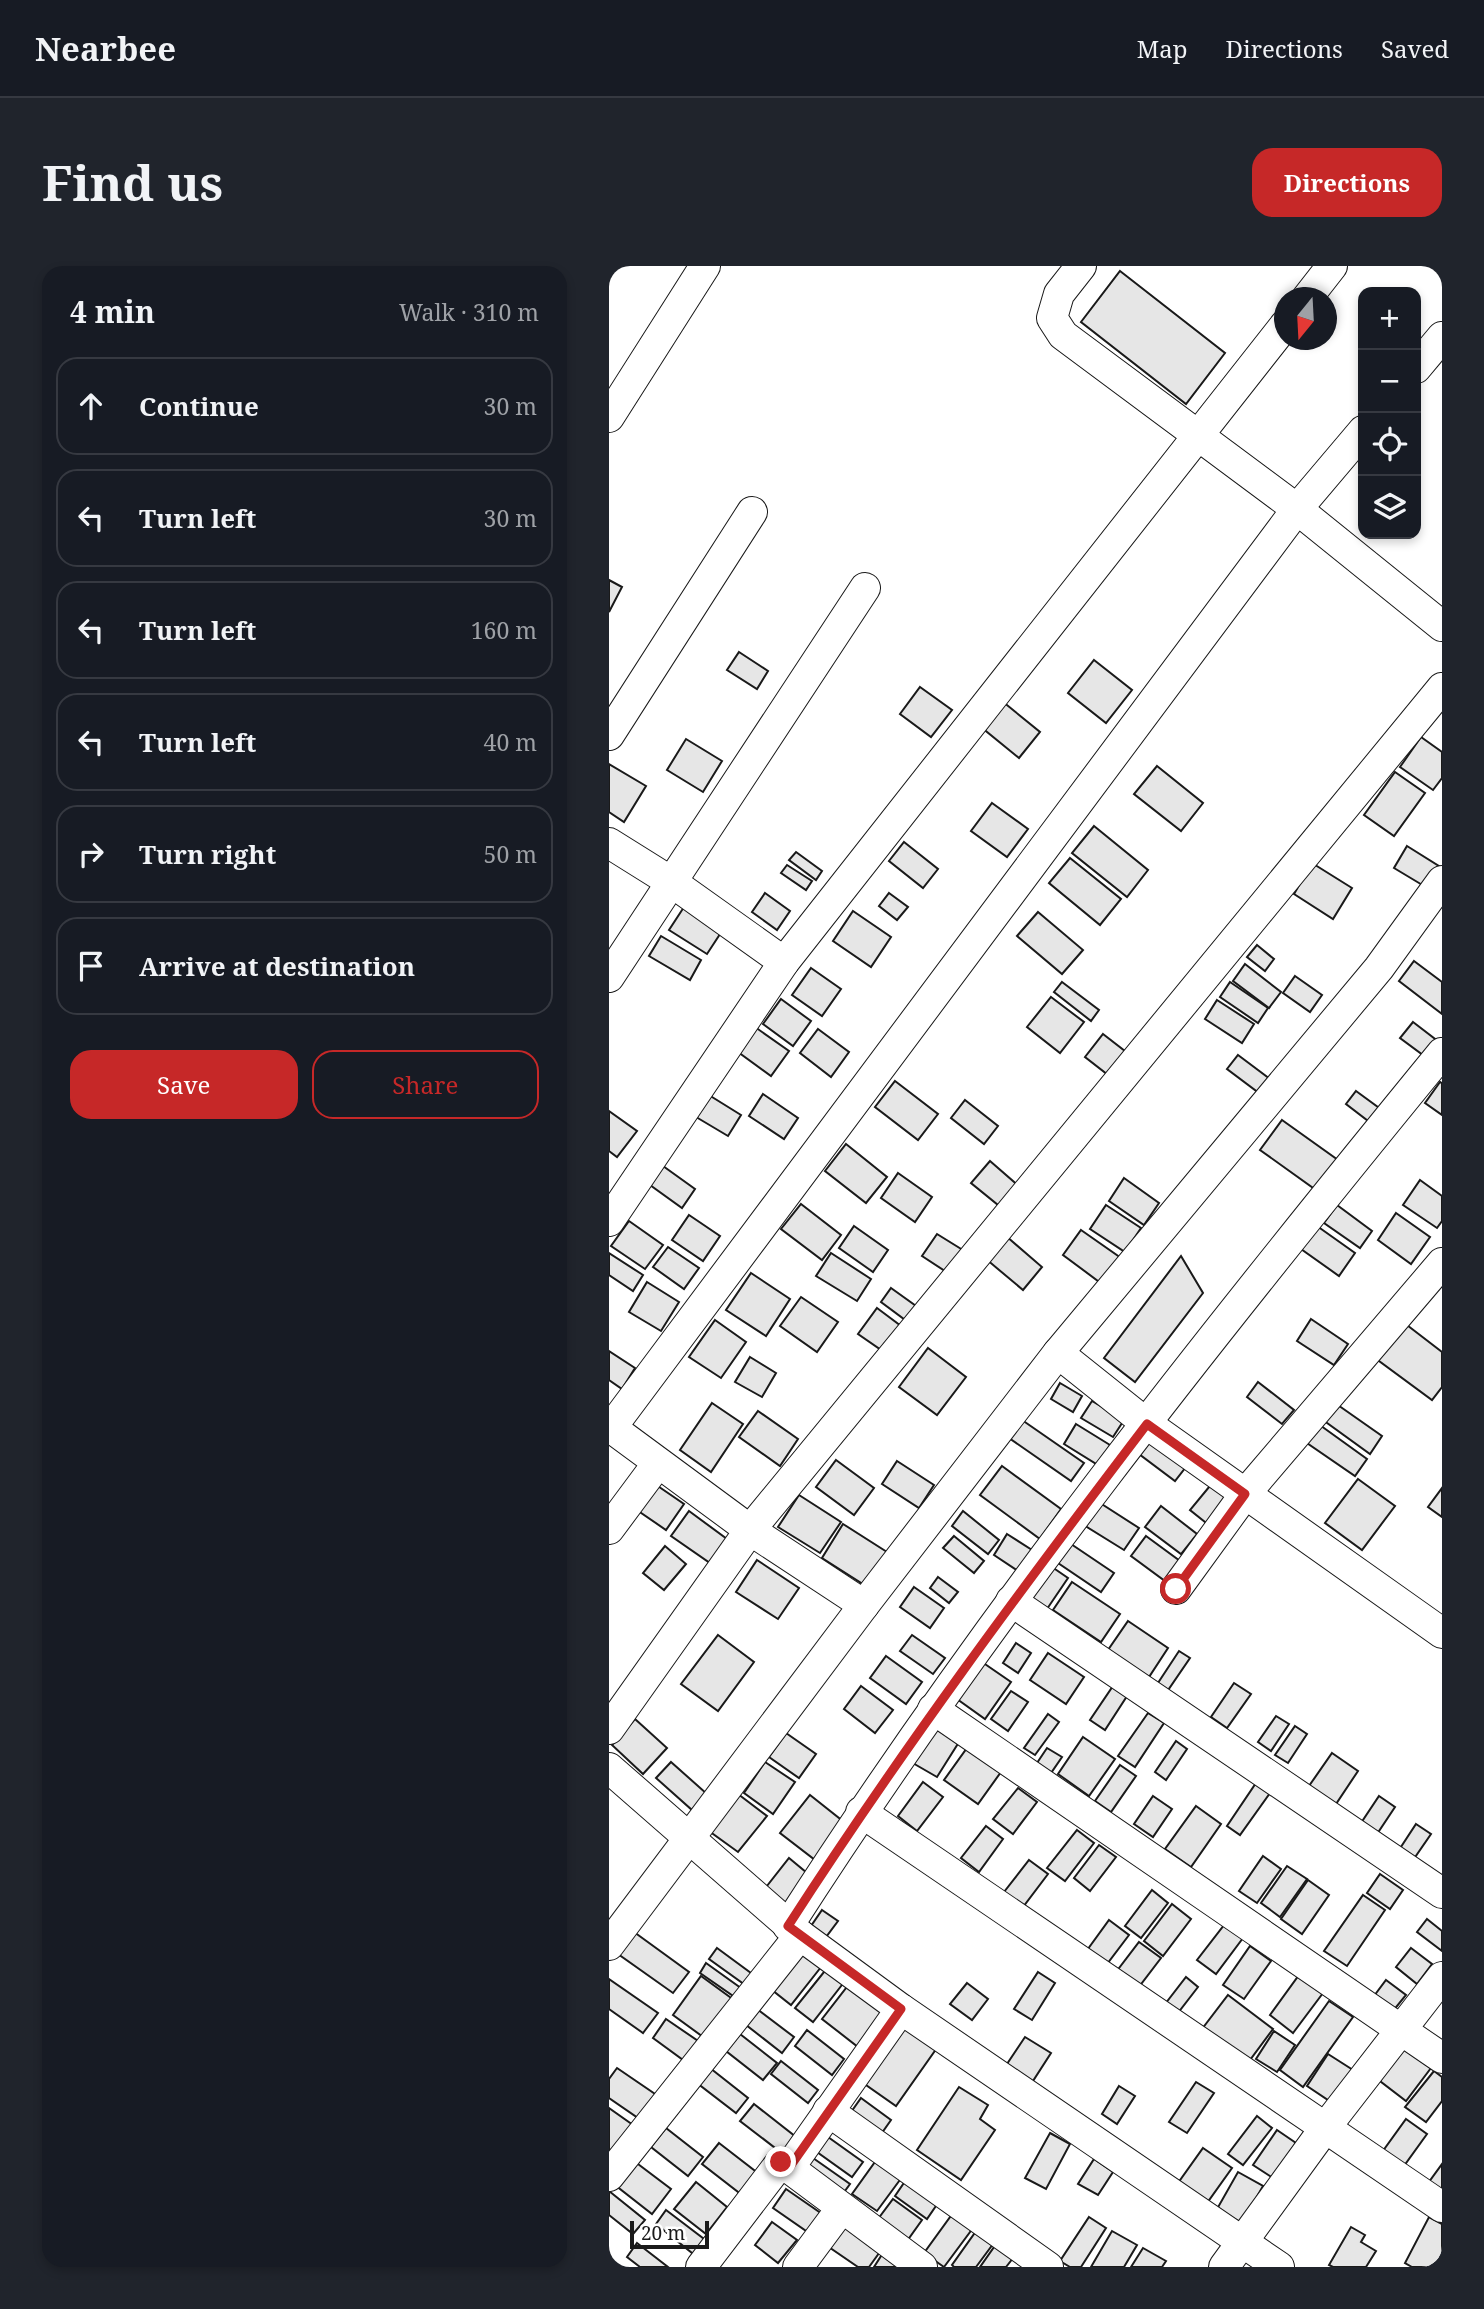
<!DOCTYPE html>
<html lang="en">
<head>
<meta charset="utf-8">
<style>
  :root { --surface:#171b24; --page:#20242c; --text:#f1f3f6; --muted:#9ea1a6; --line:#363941; --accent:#c62828 }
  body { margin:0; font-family:"Noto Serif",serif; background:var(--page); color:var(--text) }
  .controls { position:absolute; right:21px; top:21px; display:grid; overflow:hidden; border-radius:14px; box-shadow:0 4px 10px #0003 }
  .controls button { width:63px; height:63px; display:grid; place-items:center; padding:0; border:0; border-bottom:2px solid var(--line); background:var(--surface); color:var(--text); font:35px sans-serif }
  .compass { position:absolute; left:665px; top:21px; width:63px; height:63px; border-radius:50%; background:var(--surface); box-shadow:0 4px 10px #0003; rotate:198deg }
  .scale { position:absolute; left:21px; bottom:18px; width:79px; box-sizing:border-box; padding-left:7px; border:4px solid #1a1a1a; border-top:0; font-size:19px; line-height:24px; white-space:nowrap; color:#1a1a1a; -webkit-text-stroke:5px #fff; paint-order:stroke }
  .stop { position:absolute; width:21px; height:21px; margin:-16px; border:5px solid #c62828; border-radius:50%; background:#fff }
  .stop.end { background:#c62828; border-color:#fff; box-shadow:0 2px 7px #0008 }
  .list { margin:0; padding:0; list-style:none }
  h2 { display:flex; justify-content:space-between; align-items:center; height:91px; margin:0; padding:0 28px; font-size:30px }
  h2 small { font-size:23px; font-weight:400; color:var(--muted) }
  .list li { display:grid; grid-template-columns:46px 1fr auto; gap:21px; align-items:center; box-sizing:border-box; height:98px; margin:0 14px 14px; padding:0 14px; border:2px solid var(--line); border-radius:21px }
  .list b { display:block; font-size:26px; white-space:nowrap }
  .list em { font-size:23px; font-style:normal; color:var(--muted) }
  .actions { display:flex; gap:14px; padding:21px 28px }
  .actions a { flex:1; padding:16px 0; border:2px solid var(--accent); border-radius:21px; text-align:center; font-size:24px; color:var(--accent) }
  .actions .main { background:var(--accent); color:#fff }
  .icon { flex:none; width:38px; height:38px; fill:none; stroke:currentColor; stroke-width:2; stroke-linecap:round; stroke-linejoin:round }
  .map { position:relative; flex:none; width:833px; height:2001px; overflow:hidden; border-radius:21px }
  header { display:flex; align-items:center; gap:42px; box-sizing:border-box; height:98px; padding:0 35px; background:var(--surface); border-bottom:2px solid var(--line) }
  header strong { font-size:33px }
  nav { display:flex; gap:38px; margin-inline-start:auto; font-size:24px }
  .intro { display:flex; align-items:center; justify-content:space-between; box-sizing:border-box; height:168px; padding:0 42px }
  h1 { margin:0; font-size:49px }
  .button { padding:18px 32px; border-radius:21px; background:var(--accent); color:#fff; font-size:24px; font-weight:700 }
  main { display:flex; gap:42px; padding:0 42px }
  aside { flex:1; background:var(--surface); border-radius:21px; box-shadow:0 4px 10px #0003 }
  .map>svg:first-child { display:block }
</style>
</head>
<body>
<header>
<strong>Nearbee</strong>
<nav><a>Map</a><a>Directions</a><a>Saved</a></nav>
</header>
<div class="intro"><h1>Find us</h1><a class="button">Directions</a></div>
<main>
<aside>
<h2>4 min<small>Walk · 310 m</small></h2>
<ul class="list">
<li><svg class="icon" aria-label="ahead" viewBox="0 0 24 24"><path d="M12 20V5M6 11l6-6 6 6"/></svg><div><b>Continue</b></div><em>30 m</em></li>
<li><svg class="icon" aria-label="left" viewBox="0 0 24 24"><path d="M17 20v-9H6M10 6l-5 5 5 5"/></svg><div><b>Turn left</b></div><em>30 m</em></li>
<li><svg class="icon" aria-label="left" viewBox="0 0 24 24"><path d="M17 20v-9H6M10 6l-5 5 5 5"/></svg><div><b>Turn left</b></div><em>160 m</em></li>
<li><svg class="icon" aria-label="left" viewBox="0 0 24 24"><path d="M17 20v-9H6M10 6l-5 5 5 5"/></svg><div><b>Turn left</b></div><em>40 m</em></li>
<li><svg class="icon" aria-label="right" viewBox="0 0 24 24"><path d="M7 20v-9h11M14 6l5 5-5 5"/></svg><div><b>Turn right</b></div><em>50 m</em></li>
<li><svg class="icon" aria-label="arrive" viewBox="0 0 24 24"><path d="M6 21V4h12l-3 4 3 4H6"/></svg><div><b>Arrive at destination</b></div></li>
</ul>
<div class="actions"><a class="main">Save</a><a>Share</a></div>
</aside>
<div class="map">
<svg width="833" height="2001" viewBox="0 0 833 2001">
  <rect width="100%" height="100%" fill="#fff"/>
  <g fill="#e6e6e6" stroke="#1a1a1a" stroke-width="2">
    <path d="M511 5 616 87 577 138 472 56Z"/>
    <path d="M0 314 13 321 0 346Z"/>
    <path d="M130 386 159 405 148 423 118 404Z"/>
    <path d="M485 394 523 424 497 457 459 427Z"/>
    <path d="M311 421 343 444 322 471 291 448Z"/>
    <path d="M393 435 431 466 410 492 372 461Z"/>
    <path d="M812 471 833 486V512L824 524 791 501Z"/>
    <path d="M77 473 113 495 94 526 58 504Z"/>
    <path d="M0 498 37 520 15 556 0 546Z"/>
    <path d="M548 500 594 537 572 565 525 528Z"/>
    <path d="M786 506 816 527 785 570 755 549Z"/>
    <path d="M383 537 419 563 398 591 362 565Z"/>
    <path d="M485 560 539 604 518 631 463 587Z"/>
    <path d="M295 576 329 603 314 622 280 595Z"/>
    <path d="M798 580 833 602 820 623 785 602Z"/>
    <path d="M187 586 213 605 207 614 180 594Z"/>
    <path d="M461 592 512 633 491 659 440 617Z"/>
    <path d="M703 597 743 622 724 653 685 628Z"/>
    <path d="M178 599 203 615 197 624 172 607Z"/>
    <path d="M156 627 181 645 168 664 143 646Z"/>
    <path d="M280 627 299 641 288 654 270 640Z"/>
    <path d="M75 641 113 665 98 688 60 664Z"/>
    <path d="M244 645 282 671 262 701 224 675Z"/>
    <path d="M429 646 474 684 453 708 408 670Z"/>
    <path d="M52 670 92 694 81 714 40 690Z"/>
    <path d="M648 679 665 693 656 705 638 691Z"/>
    <path d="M805 695 833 716V748L790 715Z"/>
    <path d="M636 698 672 726 660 742 624 715Z"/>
    <path d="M202 702 232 723 213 750 183 729Z"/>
    <path d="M686 710 713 729 701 746 674 727Z"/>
    <path d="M453 716 490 744 482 755 445 726Z"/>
    <path d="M621 716 659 742 649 757 611 731Z"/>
    <path d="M442 731 475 756 451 787 418 761Z"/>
    <path d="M172 733 202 755 184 780 154 758Z"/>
    <path d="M608 734 645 758 633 777 596 753Z"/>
    <path d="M804 756 830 776 818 792 791 772Z"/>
    <path d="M146 761 180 785 162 810 129 786Z"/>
    <path d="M209 763 240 786 222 811 191 787Z"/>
    <path d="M494 768 521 789 503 812 476 791Z"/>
    <path d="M629 789 665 816 654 830 618 803Z"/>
    <path d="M286 815 329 848 309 874 266 841Z"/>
    <path d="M831 816 833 817V849L816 837Z"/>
    <path d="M747 825 777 847 767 861 737 838Z"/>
    <path d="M95 826 132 849 119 870 82 848Z"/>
    <path d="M154 828 189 852 175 873 140 850Z"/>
    <path d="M356 834 389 860 375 878 342 852Z"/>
    <path d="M0 845 28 865 8 891 0 885Z"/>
    <path d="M673 854 736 899 714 929 651 884Z"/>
    <path d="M237 878 278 911 257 937 216 905Z"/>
    <path d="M381 895 412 922 394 943 362 917Z"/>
    <path d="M54 900 86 923 73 942 41 919Z"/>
    <path d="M289 907 323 931 306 956 272 932Z"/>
    <path d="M515 912 550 937 535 959 500 935Z"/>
    <path d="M811 914 833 930V955L828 962 794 939Z"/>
    <path d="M192 938 232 969 213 994 172 963Z"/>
    <path d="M497 939 532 962 516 986 481 963Z"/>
    <path d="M728 939 763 965 751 982 715 957Z"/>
    <path d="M787 947 821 971 802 998 769 974Z"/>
    <path d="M80 949 111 970 94 995 63 974Z"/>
    <path d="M20 955 54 979 36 1003 2 980Z"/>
    <path d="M245 960 279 984 264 1006 230 982Z"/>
    <path d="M708 960 746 987 730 1010 692 983Z"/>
    <path d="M472 964 512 992 493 1018 454 989Z"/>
    <path d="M328 968 357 986 342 1009 313 990Z"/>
    <path d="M397 970 433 1001 414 1024 377 993Z"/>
    <path d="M59 981 90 1002 75 1023 44 1001Z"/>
    <path d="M0 987 34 1009 24 1025 0 1009Z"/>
    <path d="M222 987 262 1013 248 1035 207 1010Z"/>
    <path d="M572 990 594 1027 526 1116 495 1092Z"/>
    <path d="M142 1007 181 1033 157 1070 117 1044Z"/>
    <path d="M38 1016 70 1036 52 1065 20 1046Z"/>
    <path d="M282 1022 314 1045 303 1059 272 1036Z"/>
    <path d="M192 1031 229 1056 208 1086 171 1060Z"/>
    <path d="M268 1042 296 1063 278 1088 249 1068Z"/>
    <path d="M702 1053 739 1078 725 1099 688 1075Z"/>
    <path d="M106 1054 137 1076 112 1112 80 1091Z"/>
    <path d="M794 1056 833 1086V1121L823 1134 766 1092Z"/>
    <path d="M319 1082 357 1111 328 1149 290 1121Z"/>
    <path d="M0 1085 26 1102 13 1123 0 1114Z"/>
    <path d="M141 1091 167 1107 153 1131 126 1116Z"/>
    <path d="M649 1116 685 1144 673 1158 638 1131Z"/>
    <path d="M451 1117 473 1130 464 1146 442 1133Z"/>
    <path d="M483 1135 515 1154 504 1171 472 1152Z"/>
    <path d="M103 1137 134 1158 102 1206 71 1184Z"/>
    <path d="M726 1137 773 1170 761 1188 714 1154Z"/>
    <path d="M149 1145 189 1173 171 1200 130 1171Z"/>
    <path d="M413 1154 475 1197 462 1215 400 1172Z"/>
    <path d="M708 1157 758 1193 746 1210 695 1175Z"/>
    <path d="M467 1158 501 1179 489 1199 455 1178Z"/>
    <path d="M544 1171 580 1197 566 1215 530 1188Z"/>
    <path d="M227 1194 265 1222 245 1249 207 1221Z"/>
    <path d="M288 1195 325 1219 310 1242 273 1218Z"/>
    <path d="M393 1200 452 1243 431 1273 371 1229Z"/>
    <path d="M749 1213 786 1240 753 1284 716 1257Z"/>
    <path d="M40 1214 75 1238 57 1264 22 1240Z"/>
    <path d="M605 1215 625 1231 601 1260 581 1244Z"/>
    <path d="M833 1222V1251L819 1241Z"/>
    <path d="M190 1229 232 1256 211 1287 169 1261Z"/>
    <path d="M488 1235 530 1262 515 1284 473 1258Z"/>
    <path d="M552 1240 588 1268 572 1288 536 1261Z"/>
    <path d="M80 1245 118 1273 101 1297 62 1270Z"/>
    <path d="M354 1245 390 1274 379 1288 343 1260Z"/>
    <path d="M234 1258 278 1286 257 1320 213 1292Z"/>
    <path d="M398 1268 423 1284 409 1305 385 1289Z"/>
    <path d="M345 1270 375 1295 365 1307 334 1282Z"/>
    <path d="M537 1270 571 1295 556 1315 522 1290Z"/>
    <path d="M462 1278 505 1307 492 1326 449 1297Z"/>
    <path d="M56 1280 77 1298 55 1324 34 1307Z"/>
    <path d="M148 1294 190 1322 169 1353 127 1326Z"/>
    <path d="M443 1301 459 1312 438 1343 422 1333Z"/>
    <path d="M329 1311 349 1326 340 1337 321 1322Z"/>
    <path d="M463 1316 511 1348 492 1376 444 1344Z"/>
    <path d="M305 1321 335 1342 321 1362 291 1341Z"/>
    <path d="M519 1355 559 1382 540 1411 499 1384Z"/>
    <path d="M109 1369 145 1396 109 1445 72 1418Z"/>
    <path d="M303 1369 336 1392 324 1408 291 1385Z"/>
    <path d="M407 1377 422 1387 409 1407 394 1397Z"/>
    <path d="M570 1385 581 1392 555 1430 545 1423Z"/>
    <path d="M439 1387 475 1411 457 1438 421 1414Z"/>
    <path d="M277 1390 313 1416 297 1438 261 1412Z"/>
    <path d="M373 1396 402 1416 376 1453 348 1433Z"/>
    <path d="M506 1417 520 1427 496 1464 481 1454Z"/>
    <path d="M625 1417 642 1428 618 1462 602 1451Z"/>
    <path d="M252 1420 284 1444 266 1467 235 1443Z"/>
    <path d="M402 1425 419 1436 399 1465 382 1453Z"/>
    <path d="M539 1447 555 1457 526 1501 509 1490Z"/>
    <path d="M439 1448 450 1456 426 1489 415 1482Z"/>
    <path d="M667 1450 680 1458 662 1485 649 1476Z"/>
    <path d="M26 1453 58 1482 34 1508 3 1479Z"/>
    <path d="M324 1460 350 1476 328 1511 302 1496Z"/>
    <path d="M686 1460 698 1468 679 1497 666 1489Z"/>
    <path d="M177 1467 207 1488 190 1512 160 1491Z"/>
    <path d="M474 1471 506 1493 480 1530 449 1508Z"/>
    <path d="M363 1475 397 1499 369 1538 335 1514Z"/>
    <path d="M567 1475 578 1483 557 1514 546 1506Z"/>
    <path d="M438 1482 453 1491 442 1507 428 1497Z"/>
    <path d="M723 1487 749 1505 727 1538 700 1520Z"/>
    <path d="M62 1496 98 1528 83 1544 47 1512Z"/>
    <path d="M156 1496 186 1516 164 1548 135 1527Z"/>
    <path d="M511 1499 527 1510 502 1546 486 1535Z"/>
    <path d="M314 1516 334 1531 308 1565 289 1550Z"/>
    <path d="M647 1517 661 1527 631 1569 618 1560Z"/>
    <path d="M409 1522 428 1536 404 1568 384 1553Z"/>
    <path d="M129 1528 158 1550 129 1586 100 1565Z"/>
    <path d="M201 1529 240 1560 210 1597 171 1567Z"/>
    <path d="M544 1530 563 1543 544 1571 525 1558Z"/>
    <path d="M770 1530 786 1541 766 1571 750 1560Z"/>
    <path d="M587 1540 612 1558 582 1601 556 1583Z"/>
    <path d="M807 1558 822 1568 802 1597 788 1587Z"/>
    <path d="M377 1560 394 1573 370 1606 352 1592Z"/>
    <path d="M468 1564 485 1577 456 1615 438 1602Z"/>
    <path d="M490 1579 507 1591 481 1625 465 1612Z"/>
    <path d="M654 1590 672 1603 648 1637 630 1625Z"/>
    <path d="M180 1592 204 1612 178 1644 154 1625Z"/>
    <path d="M420 1594 439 1608 414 1641 395 1626Z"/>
    <path d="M678 1600 698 1613 671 1651 652 1637Z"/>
    <path d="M771 1608 794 1624 781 1643 758 1627Z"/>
    <path d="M699 1614 720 1629 693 1668 672 1653Z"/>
    <path d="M543 1624 559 1637 532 1672 516 1660Z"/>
    <path d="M754 1629 776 1644 738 1700 715 1685Z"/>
    <path d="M563 1638 582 1653 554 1690 535 1675Z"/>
    <path d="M213 1644 229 1655 217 1671 202 1660Z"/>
    <path d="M818 1653 833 1665V1685L808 1666Z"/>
    <path d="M500 1654 520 1669 495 1702 476 1687Z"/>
    <path d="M619 1654 637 1668 607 1708 588 1694Z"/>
    <path d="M25 1666 80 1706 64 1727 9 1688Z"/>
    <path d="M530 1676 552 1692 526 1726 504 1710Z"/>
    <path d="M192 1677 216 1696 182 1739 158 1720Z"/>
    <path d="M641 1680 662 1695 635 1733 614 1719Z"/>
    <path d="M108 1682 146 1710 139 1721 100 1693Z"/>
    <path d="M802 1682 823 1698 808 1718 787 1701Z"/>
    <path d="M97 1697 136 1725 130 1734 91 1707Z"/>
    <path d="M219 1701 236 1715 204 1756 186 1742Z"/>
    <path d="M429 1706 446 1717 423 1754 405 1743Z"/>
    <path d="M690 1709 714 1727 684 1767 661 1749Z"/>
    <path d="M92 1710 129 1737 101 1776 64 1749Z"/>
    <path d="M577 1711 589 1721 565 1752 553 1742Z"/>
    <path d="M0 1713 49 1747 34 1767 0 1743Z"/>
    <path d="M777 1714 797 1729 784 1745 765 1730Z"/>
    <path d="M241 1717 277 1744 249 1781 213 1753Z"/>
    <path d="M358 1717 379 1733 363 1754 341 1738Z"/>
    <path d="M619 1729 664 1763 638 1798 593 1763Z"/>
    <path d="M720 1735 744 1751 694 1821 671 1804Z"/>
    <path d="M144 1740 185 1771 173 1787 132 1755Z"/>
    <path d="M291 1751 330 1779 287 1840 247 1812Z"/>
    <path d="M57 1753 95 1779 81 1799 44 1772Z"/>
    <path d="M198 1764 235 1793 223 1809 186 1780Z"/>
    <path d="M665 1765 686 1779 668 1806 647 1793Z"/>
    <path d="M131 1768 168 1797 154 1814 117 1785Z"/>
    <path d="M416 1771 442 1787 422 1818 396 1801Z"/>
    <path d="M796 1776 825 1798 797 1835 767 1812Z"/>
    <path d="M719 1788 744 1804 722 1836 698 1820Z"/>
    <path d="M172 1795 209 1824 199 1837 162 1808Z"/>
    <path d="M8 1802 49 1830 32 1854 0 1832V1813Z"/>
    <path d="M101 1802 139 1832 127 1847 88 1817Z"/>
    <path d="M825 1805 833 1811V1835L817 1856 796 1841Z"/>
    <path d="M587 1816 605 1827 578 1867 560 1856Z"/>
    <path d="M510 1820 526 1830 508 1858 493 1848Z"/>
    <path d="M350 1821 379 1839 371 1853 386 1864 352 1914 308 1884Z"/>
    <path d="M252 1832 282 1854 270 1871 240 1849Z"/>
    <path d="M145 1838 187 1871 174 1888 131 1855Z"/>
    <path d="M0 1842 24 1859 5 1887 0 1883Z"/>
    <path d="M648 1850 663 1862 634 1899 619 1888Z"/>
    <path d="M797 1853 818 1868 792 1904 771 1889Z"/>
    <path d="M57 1862 94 1891 79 1910 42 1881Z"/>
    <path d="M668 1864 687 1877 664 1912 644 1899Z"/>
    <path d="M441 1867 461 1878 437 1923 416 1912Z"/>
    <path d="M219 1871 254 1896 243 1911 208 1886Z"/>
    <path d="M110 1877 150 1908 133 1929 93 1898Z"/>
    <path d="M594 1882 623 1902 598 1937 569 1917Z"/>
    <path d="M271 1889 296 1907 268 1945 243 1928Z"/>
    <path d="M204 1892 241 1918 230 1933 193 1907Z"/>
    <path d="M485 1893 504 1906 489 1929 469 1918Z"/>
    <path d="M25 1895 62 1923 43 1948 6 1919Z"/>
    <path d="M833 1898V1931L817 1920Z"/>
    <path d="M629 1906 654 1920 633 1957 608 1943Z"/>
    <path d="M299 1911 331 1934 318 1953 286 1930Z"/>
    <path d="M87 1916 118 1941 97 1968 65 1943Z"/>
    <path d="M177 1923 216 1950 203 1969 164 1942Z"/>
    <path d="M0 1925 36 1954 24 1968 0 1949Z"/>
    <path d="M284 1933 313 1954 298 1975 269 1953Z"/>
    <path d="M57 1944 99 1976 88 1991 47 1958Z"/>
    <path d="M344 1947 364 1962 335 2001 315 1987Z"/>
    <path d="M480 1951 497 1962 472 2001H461L451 1995Z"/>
    <path d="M820 1951 833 1958V2001H803L796 1997Z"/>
    <path d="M231 1953 273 1983 260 2001H249L214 1977Z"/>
    <path d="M163 1956 188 1974 169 1997 146 1979Z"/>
    <path d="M370 1961 387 1974 367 2001H345L343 1999Z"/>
    <path d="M742 1961 756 1969 752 1976 767 1985 757 2001H724L720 1999Z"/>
    <path d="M503 1965 528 1979 515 2001H482Z"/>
    <path d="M390 1974 408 1987 397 2001H371Z"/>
    <path d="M28 1977 59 2001H31L18 1991Z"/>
    <path d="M534 1982 557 1995 553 2001H522Z"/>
    <path d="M274 1987 294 2001H265Z"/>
  </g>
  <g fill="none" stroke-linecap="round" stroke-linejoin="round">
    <g stroke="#1a1a1a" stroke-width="32">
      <g id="minor">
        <path d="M472 0 450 28 443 52 454 69 688 243 833 360"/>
        <path d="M698 32 723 0"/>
        <path d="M807 102 833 71"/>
        <path d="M0 151 96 0"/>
        <path d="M0 469 143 246"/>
        <path d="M0 577 64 617 175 696"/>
        <path d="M0 711 256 322"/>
        <path d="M0 955 175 696 676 59"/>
        <path d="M449 1087 538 1158 833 1367"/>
        <path d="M0 1160 141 1264 255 1339"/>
        <path d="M2 1162 688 243 754 165"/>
        <path d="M0 1263 49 1197"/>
        <path d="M567 1323 636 1228 833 997"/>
        <path d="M402 1335 833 1627"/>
        <path d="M324 1443 833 1792"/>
        <path d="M0 1463 141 1264 833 422"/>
        <path d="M0 1502 191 1669 292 1743 670 2001"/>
        <path d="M252 1546 833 1941"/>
        <path d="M179 1660C375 1354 603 1068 833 787"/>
        <path d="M0 1679 255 1339 449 1087 770 702 833 615"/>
        <path d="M219 1845 439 2001"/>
        <path d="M180 1902 292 1743"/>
        <path d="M0 1910 191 1669"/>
        <path d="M92 2001 172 1896 313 2001"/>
        <path d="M189 2001 232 1943"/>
        <path d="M615 2001 716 1862 833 1711"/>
      </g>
    </g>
    <use href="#minor" stroke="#fff" stroke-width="30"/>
  </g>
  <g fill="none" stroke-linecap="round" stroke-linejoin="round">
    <path stroke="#c62828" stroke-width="9" d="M172 1896 180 1902 292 1743 179 1660C291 1486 413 1322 538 1158L636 1228 567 1323"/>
  </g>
</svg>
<div class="controls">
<button>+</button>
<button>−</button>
<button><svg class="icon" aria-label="locate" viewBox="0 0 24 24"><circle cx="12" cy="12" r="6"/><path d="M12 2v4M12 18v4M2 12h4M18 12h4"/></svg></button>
<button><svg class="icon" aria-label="layers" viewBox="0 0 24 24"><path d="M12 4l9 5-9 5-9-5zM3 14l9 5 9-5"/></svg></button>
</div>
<svg class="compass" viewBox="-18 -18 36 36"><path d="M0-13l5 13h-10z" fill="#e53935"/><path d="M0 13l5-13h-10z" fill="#9ea1a6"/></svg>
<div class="scale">20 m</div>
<div class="stop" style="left:567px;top:1323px"></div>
<div class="stop end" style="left:172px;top:1896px"></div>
</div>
</main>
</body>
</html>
